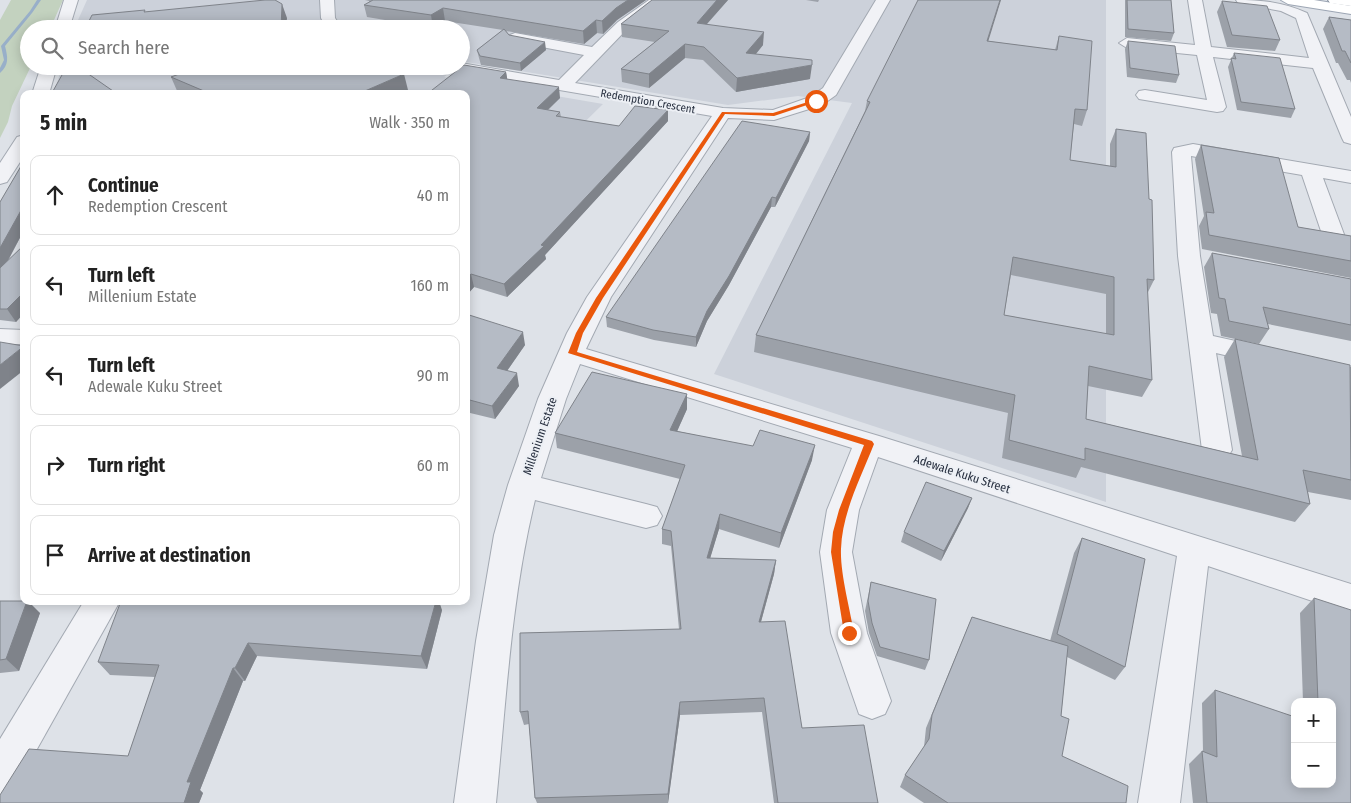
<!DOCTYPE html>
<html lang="en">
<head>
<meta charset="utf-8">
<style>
  :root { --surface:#fff; --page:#f6f6f6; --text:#222; --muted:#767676; --line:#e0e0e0 }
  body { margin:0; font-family:"Fira Sans Condensed",sans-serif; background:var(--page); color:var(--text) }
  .controls { position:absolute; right:15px; bottom:15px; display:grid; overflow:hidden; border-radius:10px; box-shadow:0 2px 12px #0003 }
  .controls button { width:45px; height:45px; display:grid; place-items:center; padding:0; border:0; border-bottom:1px solid var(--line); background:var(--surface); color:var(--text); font:25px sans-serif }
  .stop { position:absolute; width:15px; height:15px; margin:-11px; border:4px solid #ea580c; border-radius:50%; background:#fff }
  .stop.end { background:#ea580c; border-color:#fff; box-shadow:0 1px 5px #0008 }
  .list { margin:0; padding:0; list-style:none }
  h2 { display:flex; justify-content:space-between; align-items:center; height:65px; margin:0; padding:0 20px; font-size:21px }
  h2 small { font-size:16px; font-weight:400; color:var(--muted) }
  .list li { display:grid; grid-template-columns:32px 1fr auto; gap:15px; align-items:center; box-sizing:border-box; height:80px; margin:0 10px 10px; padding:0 10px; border:1px solid var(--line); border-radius:10px }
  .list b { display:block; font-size:19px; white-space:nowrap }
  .list p { margin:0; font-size:16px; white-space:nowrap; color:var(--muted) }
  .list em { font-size:16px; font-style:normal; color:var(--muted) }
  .icon { flex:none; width:28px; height:28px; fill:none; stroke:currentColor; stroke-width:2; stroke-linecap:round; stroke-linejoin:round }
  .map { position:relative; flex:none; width:1351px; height:803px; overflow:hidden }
  .search { position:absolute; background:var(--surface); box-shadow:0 2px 12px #0003; left:20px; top:20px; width:450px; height:55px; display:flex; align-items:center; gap:12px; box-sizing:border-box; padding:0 18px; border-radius:28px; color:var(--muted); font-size:19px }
  .panel { position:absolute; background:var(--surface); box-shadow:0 2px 12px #0003; left:20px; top:90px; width:450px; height:515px; border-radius:10px }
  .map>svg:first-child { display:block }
</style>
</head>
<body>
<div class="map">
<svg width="1351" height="803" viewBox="0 0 1351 803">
  <rect width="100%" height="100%" fill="#dee2e8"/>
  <g fill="#ccd1da">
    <path d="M87 0H1106V502L714 374 852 103 798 96 728 105 466 62 461 65V29H74Z"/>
    <path d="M62 66H459L444 77 603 104 466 239V94H120L116 92 109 94H54Z"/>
  </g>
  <path fill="#c3d2bf" d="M11 0H63L50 29H29V66H31L12 106 8 122 0 138V20Z"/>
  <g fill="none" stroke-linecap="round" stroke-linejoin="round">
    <path fill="#98afc9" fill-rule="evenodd" d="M37 0H41L32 13 5 46C8 58 9 65 0 73V68L4 60 1 46 30 11Z"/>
    <g stroke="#a3a9b2" stroke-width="2">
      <g id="minor">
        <path d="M64 0H78L69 29H55Z"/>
        <path d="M320 0H334L335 18 342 29H327L321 18Z"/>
        <path d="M649 0H665L628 28 575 83 723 108 773 110 810 97 823 88 876 0H890L836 95 822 105 774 120 728 118 611 297 586 349 879 436 1351 584V614L1208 566 1180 803H1138L1177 556 878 457 859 510 852 552 867 633 891 701 885 714 872 719 859 714 831 633 820 552 827 510 852 448 580 364 566 399 541 478 646 504 657 507 662 516 657 525 646 528 535 500C511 598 506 702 496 803H454L476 641 494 535 508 485 538 399 567 333 587 297 712 116 448 71 440 66H461V63L559 80 584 55 510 41 507 38 510 35 515 33 592 47 618 22Z"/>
        <path d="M1188 0H1202L1211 47 1309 58 1296 18 1281 11 1238 3 1236 0C1262 0 1283 2 1307 13L1351 117V144L1344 142 1342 138 1313 68 1213 57 1226 107 1223 111 1217 112 1139 99 1136 95 1139 91 1145 90 1207 100 1197 55 1127 48 1119 43 1127 38 1195 45Z"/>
        <path d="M41 66H57L49 94H32Z"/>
        <path d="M24 135V156L7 182 0 184V163L17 137Z"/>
        <path d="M1193 144 1351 171V183L1323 178 1345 237 1342 242 1334 244 1326 242 1323 237 1302 175 1191 156 1200 256 1213 336 1276 350 1280 356 1276 362 1267 365 1216 353 1232 450 1227 458 1217 461 1207 458 1202 450 1178 256 1172 152 1174 148Z"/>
        <path d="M0 329 24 330V344L0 345Z"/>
        <path d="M84 601H120L14 790 0 796V739Z"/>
      </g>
    </g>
    <g stroke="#9da6b4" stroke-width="2">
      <path id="major" d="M1281 0H1314L1351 6V14L1288 4Z"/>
    </g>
    <g stroke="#858f9f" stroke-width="2">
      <path id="highway" d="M1328 0H1351V6L1330 3Z"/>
    </g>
    <use href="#minor" fill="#f1f2f6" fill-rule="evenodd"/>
    <use href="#major" fill="#fff" fill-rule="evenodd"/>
    <use href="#highway" fill="#fff" fill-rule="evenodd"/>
  </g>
  <g fill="#9ca1a9" fill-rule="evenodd">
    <path d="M365 0H646L617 20 603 34 597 33 584 44 506 31 509 35 546 50 521 71 481 65 479 58 477 50 503 30 445 21 433 28 367 17 364 5 369 2V1Z"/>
    <path d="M652 0H728L707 24 763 45 756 54 810 79 736 92 703 60 685 58 649 88 622 82 621 69 655 42 622 37 621 24Z"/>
    <path d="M806 0H819L818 2Z"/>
    <path d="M1125 0H1171L1174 33 1171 41 1125 37Z"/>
    <path d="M1222 1 1280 40 1275 51 1227 47 1217 12Z"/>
    <path d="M1329 17 1351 20V83L1350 80H1347L1338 63H1336L1323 29Z"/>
    <path d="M1059 36 1087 110 1082 126 1074 124 1070 160 1110 166V144L1116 129 1149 199 1154 280 1147 294 1152 380 1142 397 1088 386 1086 419 1242 456 1224 357 1235 339 1351 367V500L1308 492 1310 504 1295 522 1081 467 1076 478 1002 458 1008 413 754 352 756 335 865 111 867 101 988 41 1055 50ZM1011 275 1106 294V334L1004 315Z"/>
    <path d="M1128 41 1179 75 1176 83 1127 77 1125 49Z"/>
    <path d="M1234 53 1295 109 1291 118 1237 110 1228 67Z"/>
    <path d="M115 66H134L131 73Z"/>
    <path d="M506 72 507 79 560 98 548 110 560 112 561 117 619 126 668 121 545 255 546 259 507 297 474 287 466 296V94Z"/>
    <path d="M171 77 408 90 398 94H180L178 93Z"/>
    <path d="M810 132 809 141 775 207H771L729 285 707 321 696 347 654 340 607 327 606 317Z"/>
    <path d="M1201 145 1298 227 1351 236V278L1202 249 1199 226 1204 216 1195 159Z"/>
    <path d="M24 161V230L8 261 24 245V313L16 322 0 320V202Z"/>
    <path d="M1212 253 1351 279V341L1268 324 1269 329 1259 344 1221 336 1217 314 1211 313 1204 267Z"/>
    <path d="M466 314 525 345 507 371 519 386 495 419 466 412Z"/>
    <path d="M687 394V409L677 431 812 460 779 548 719 529 710 558 776 560 774 574 761 622 802 728 878 803H774L762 712 680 715 668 803H537L535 798 529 724 524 725 520 712 679 629 671 546 662 544V529L680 479 557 448 555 433Z"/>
    <path d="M972 498 968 508 941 561 901 542 904 532Z"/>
    <path d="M1082 538 1125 667 1115 680 1067 657 1061 716 1062 756 1126 803H924L900 787 905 775 924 747 926 728 972 617 1050 641 1074 553Z"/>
    <path d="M871 582 929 660 925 670 877 656 869 633 865 611Z"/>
    <path d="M1314 598 1351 803H1193L1189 764 1202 751H1203L1202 703 1215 690 1295 784 1332 702H1303L1300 613Z"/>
    <path d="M0 601 40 613 19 671 0 673Z"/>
    <path d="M442 610 427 669 257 656 245 681H243L200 790 203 793 199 803H0L128 756 155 677 110 675 98 662Z"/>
  </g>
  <g fill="#7f838a">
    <path d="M628 0H646L617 20 603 34 602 21 616 8Z"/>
    <path d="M717 0H728L697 35V23Z"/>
    <path d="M1000 0H1001L984 55 987 41Z"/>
    <path d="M282 4 287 18 286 29H281Z"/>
    <path d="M443 8 445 21 433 28 431 15Z"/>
    <path d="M596 20 597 33 584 44 583 31Z"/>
    <path d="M764 32 763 45 746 66V53Z"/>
    <path d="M545 42 546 50 521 71 520 63Z"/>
    <path d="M685 44V58L649 88V74Z"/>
    <path d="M812 65 810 79 736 92 737 78Z"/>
    <path d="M128 66H134L131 73Z"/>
    <path d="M506 72 508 83 500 78Z"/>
    <path d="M404 74 408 90 398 94H358Z"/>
    <path d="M559 87 560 98 538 119 537 108Z"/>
    <path d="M668 110V121L545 255 546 259 507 297 504 284Z"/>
    <path d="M810 132 809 141 775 207 776 198Z"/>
    <path d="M772 197 771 207 729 285 707 321 696 347V337L707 311Z"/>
    <path d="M24 205V230L0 275V248Z"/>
    <path d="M471 274 474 287 466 296V280Z"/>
    <path d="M24 292V313L16 322 7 309Z"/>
    <path d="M523 332 525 345 500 381 497 368Z"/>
    <path d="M24 346V370L0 389V365Z"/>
    <path d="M517 373 519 386 495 419 492 406Z"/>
    <path d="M687 394V409L671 445 670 430Z"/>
    <path d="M815 445 812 460 779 548 781 533Z"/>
    <path d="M972 498 968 508 941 561 944 551Z"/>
    <path d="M720 514 719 529 706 572 707 558Z"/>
    <path d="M776 560 774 574 757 636 759 622Z"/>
    <path d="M27 601H28L40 613 19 671 6 659Z"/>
    <path d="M436 601H439L442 610 427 669 421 656Z"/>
    <path d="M248 643 257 656 245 681 235 668Z"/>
    <path d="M233 668 243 681 200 790 203 793 199 803H184L187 782Z"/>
    <path d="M680 702V715L668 803V794Z"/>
  </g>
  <g fill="#b5bbc5" stroke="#7f838a" fill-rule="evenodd">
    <path d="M265 0H275L282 4 281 29H85L92 15 145 10 144 12Z"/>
    <path d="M373 0H628L616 8 602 21 596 20 583 31 443 8 431 15 364 5Z"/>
    <path d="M652 0H717L697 23 764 32 746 53 812 60V65L737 78 704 47 685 44 649 74 621 69 669 31 621 24Z"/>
    <path d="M918 0H1000L987 41 1057 50 1059 36 1092 41 1087 110 1075 109 1070 160 1116 167V129L1146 133 1149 199 1152 200 1154 280 1147 279 1152 380 1089 366 1086 419 1258 460 1235 339 1350 365 1351 480 1303 470 1310 504 1085 448V460L1009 440 1015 395 756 335 870 102 867 101ZM1013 257 1114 277V335L1004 315Z"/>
    <path d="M1127 0H1171L1174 33 1128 29Z"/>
    <path d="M1222 1 1267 6 1280 40 1232 35Z"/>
    <path d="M1329 17 1351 20V63L1345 51H1342Z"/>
    <path d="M504 29 509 35 545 42 520 63 480 56 477 50Z"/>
    <path d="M1128 41 1175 46 1179 75 1130 68Z"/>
    <path d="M1234 53 1280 58 1295 109 1241 102 1231 58 1236 59Z"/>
    <path d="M464 65 506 72 500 78 559 87 537 108 560 112 556 116 619 126 635 106 668 110 541 245 544 246 504 284 471 274 466 280V94H427Z"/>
    <path d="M67 66H77L113 91 112 94H56L53 91Z"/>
    <path d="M201 66H382L404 74 358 94H211L171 77Z"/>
    <path d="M742 121 810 132 776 198 772 197 729 276 707 311 696 337 653 330 606 317Z"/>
    <path d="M1201 145 1279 158 1298 227 1351 236V261L1209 235 1206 212 1214 213Z"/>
    <path d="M24 161V205L0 248V202Z"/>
    <path d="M24 245V292L7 309H0V268Z"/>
    <path d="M1212 253 1351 279V325L1263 307 1269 329 1229 321 1225 299 1219 298Z"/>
    <path d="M466 314 523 332 497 368 517 373 492 406 466 399Z"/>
    <path d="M0 342 24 346 0 365Z"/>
    <path d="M592 372 687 394 670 430 753 446 760 430 815 445 781 533 720 514 707 558 776 560 759 622 785 621 802 728 864 725 878 803H778L764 698 680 702 668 794 535 798 528 711 520 712V633L681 629 671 531 662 529 685 465 555 433Z"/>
    <path d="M926 482 972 498 944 551 904 532Z"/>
    <path d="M1082 538 1145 559 1125 667 1057 634Z"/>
    <path d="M871 582 936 599 929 660 880 647 872 623 868 601Z"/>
    <path d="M1314 598 1351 610V803H1207L1202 751 1217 757 1215 690 1295 717V784H1332V702H1318Z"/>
    <path d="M0 601H27L6 659 0 660Z"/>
    <path d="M121 601H436L421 656 248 643 235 668H233L187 782H191L184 803H0V795L29 749 128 756 159 665 98 662Z"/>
    <path d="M972 617 1068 646 1061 716 1069 719 1062 756 1128 786 1126 803H948L905 775 929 739 932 715Z"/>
  </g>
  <path fill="#ea580c" d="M814 100 819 101 774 116 725 114 603 298 583 333 577 352 872 441 874 444C861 477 842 513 841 549 840 573 850 609 854 633L849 637 844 633 831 552 833 532 839 510 864 445 568 353 576 333 596 298 722 112 773 113Z"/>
  <g text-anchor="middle" stroke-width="4" stroke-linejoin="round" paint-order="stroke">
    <g font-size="11" fill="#272f3f" stroke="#edf0f5">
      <text transform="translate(648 101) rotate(10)" y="4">Redemption Crescent</text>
    </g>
    <g font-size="12" fill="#272f3f" stroke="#edf0f5">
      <text transform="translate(540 436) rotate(-71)" y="4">Millenium Estate</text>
      <text transform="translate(962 474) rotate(18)" y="4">Adewale Kuku Street</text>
    </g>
  </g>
</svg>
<div class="controls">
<button>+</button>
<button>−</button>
</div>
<div class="stop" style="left:816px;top:101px"></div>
<div class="stop end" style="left:849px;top:633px"></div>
<div class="search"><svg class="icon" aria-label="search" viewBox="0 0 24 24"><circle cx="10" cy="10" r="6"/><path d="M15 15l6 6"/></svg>Search here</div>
<section class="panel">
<h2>5 min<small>Walk · 350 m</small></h2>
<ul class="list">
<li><svg class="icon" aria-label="ahead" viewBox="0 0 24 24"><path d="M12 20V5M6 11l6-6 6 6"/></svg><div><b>Continue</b><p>Redemption Crescent</p></div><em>40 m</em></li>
<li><svg class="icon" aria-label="left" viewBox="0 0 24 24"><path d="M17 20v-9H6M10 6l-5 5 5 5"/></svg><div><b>Turn left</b><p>Millenium Estate</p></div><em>160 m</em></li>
<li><svg class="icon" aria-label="left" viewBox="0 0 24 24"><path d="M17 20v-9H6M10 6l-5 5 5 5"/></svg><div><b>Turn left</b><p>Adewale Kuku Street</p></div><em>90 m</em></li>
<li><svg class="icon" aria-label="right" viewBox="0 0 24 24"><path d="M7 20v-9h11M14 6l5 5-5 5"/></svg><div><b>Turn right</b></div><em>60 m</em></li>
<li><svg class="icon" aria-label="arrive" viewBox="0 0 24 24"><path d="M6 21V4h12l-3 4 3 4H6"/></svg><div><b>Arrive at destination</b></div></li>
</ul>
</section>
</div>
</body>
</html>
